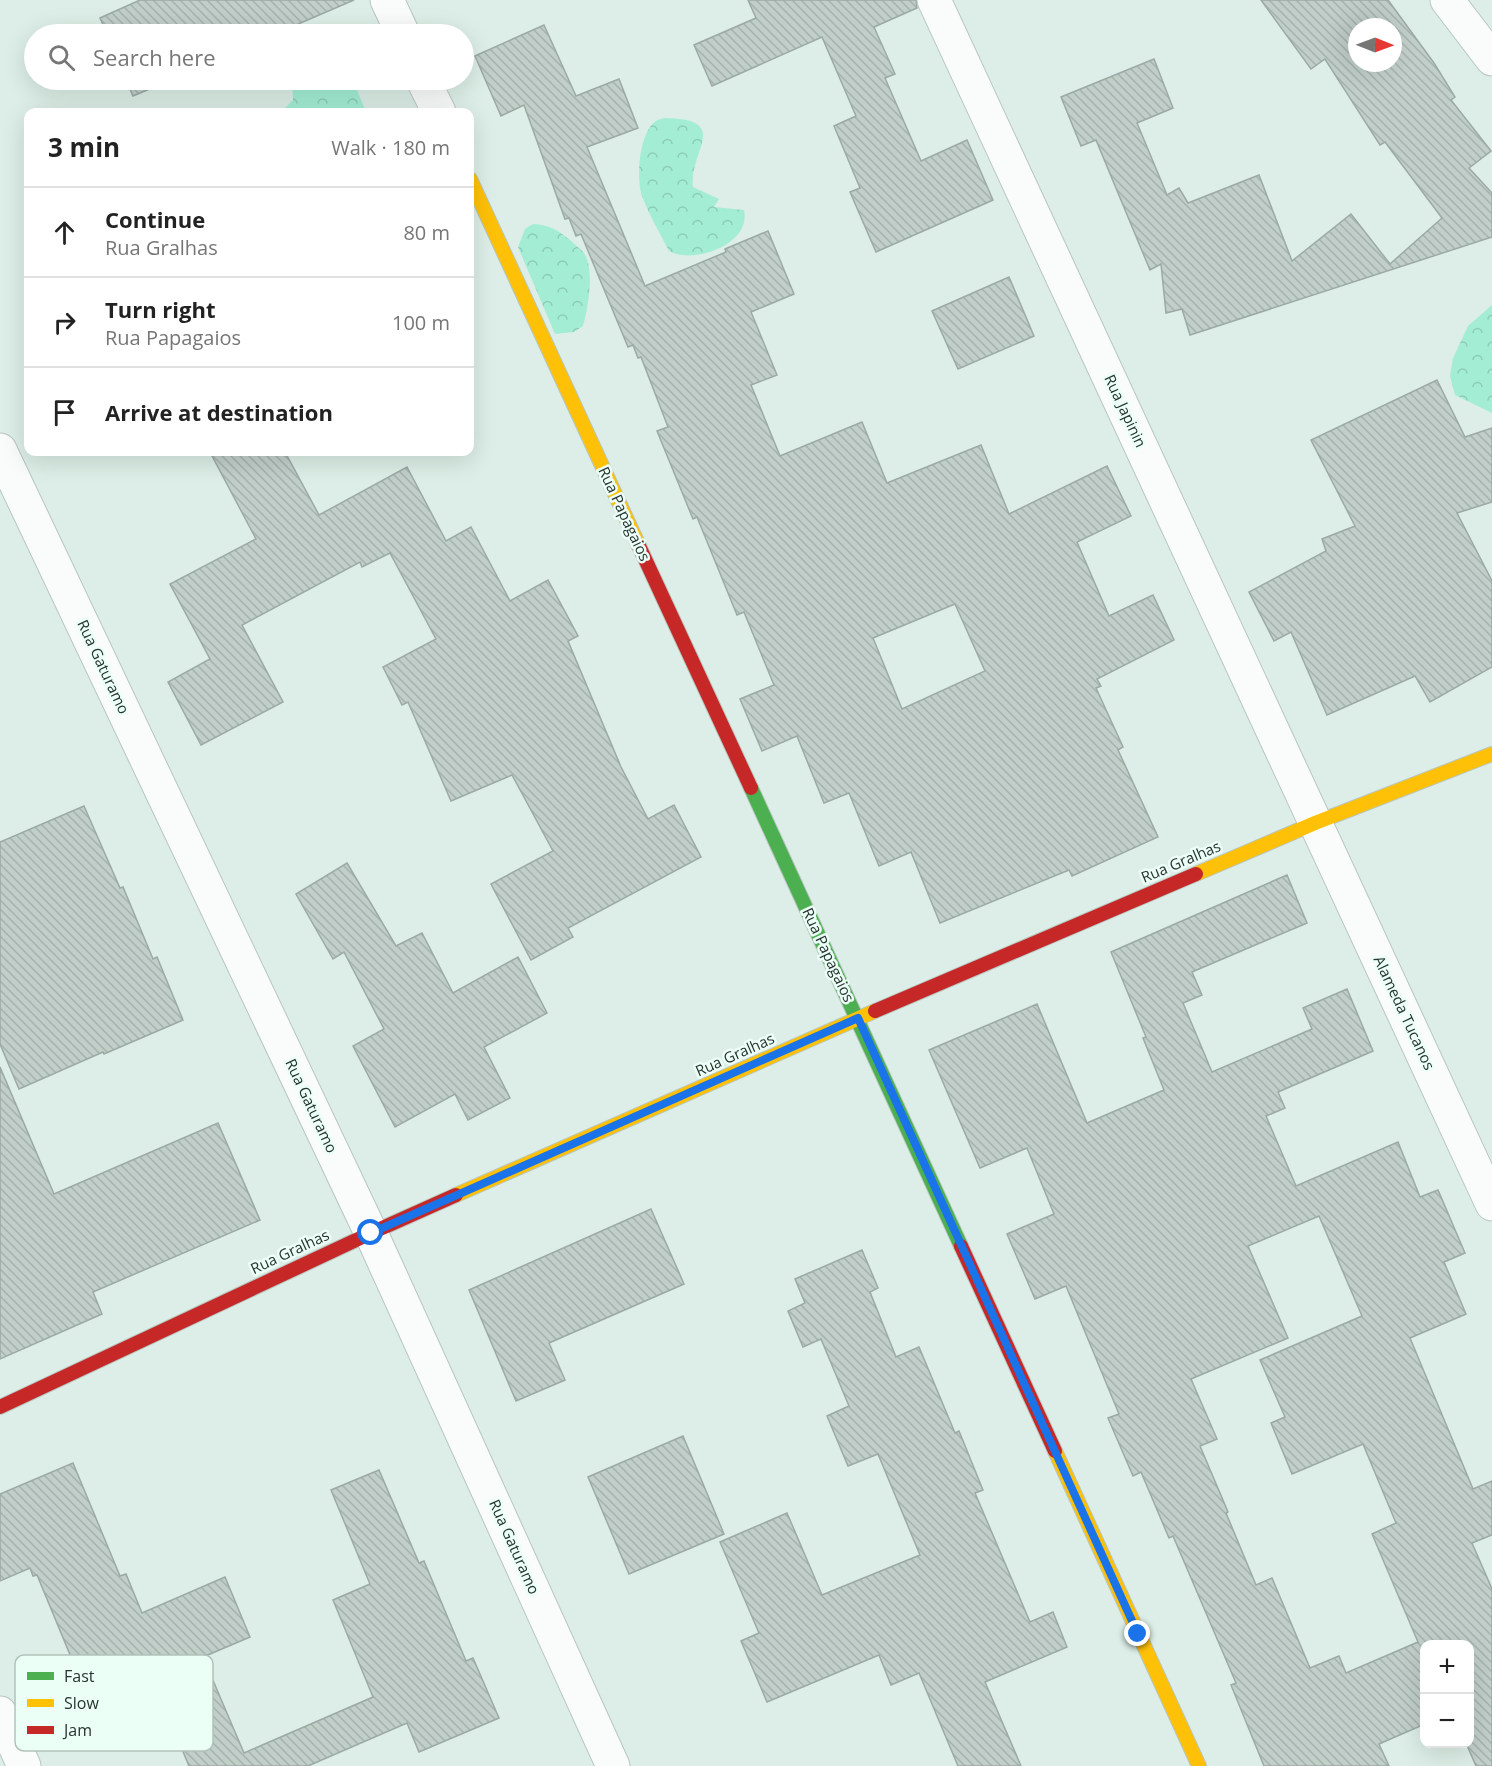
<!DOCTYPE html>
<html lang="en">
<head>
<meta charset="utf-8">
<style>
  :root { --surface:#fff; --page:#f2f2f2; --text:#222; --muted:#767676; --line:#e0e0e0 }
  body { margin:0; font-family:"Open Sans",sans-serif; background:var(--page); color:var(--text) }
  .controls { position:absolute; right:18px; bottom:18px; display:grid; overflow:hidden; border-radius:12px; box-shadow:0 6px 24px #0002 }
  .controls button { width:54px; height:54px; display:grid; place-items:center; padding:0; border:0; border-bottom:2px solid var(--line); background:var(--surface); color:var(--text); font:30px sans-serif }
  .compass { position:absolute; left:1348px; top:18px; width:54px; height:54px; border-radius:50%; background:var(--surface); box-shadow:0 6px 24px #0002; rotate:91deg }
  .stop { position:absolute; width:18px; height:18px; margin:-14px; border:4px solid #1a73e8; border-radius:50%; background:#fff }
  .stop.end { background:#1a73e8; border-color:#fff; box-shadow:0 2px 6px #0008 }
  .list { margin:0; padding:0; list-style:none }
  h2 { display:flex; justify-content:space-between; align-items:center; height:78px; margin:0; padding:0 24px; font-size:26px }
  h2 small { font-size:20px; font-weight:400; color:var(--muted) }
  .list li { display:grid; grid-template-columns:39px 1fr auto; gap:18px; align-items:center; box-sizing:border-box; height:90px; padding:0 24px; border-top:2px solid var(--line) }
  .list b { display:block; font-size:22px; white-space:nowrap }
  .list p { margin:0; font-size:20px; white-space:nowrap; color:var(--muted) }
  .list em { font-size:20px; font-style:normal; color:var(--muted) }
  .icon { flex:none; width:33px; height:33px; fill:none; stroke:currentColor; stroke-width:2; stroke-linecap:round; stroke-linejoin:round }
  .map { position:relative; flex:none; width:1492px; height:1766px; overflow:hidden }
  .search { position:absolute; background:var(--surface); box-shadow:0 6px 24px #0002; left:24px; top:24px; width:450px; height:66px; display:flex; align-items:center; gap:15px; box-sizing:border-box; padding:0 21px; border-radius:33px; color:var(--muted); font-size:22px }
  .panel { position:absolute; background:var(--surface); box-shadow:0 6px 24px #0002; left:24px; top:108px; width:450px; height:348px; border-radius:12px }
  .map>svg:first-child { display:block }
</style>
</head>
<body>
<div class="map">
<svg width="1492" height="1766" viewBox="0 0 1492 1766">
  <defs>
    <pattern id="forest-crowns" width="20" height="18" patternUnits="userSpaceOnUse" patternTransform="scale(1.5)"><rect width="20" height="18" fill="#a3edd4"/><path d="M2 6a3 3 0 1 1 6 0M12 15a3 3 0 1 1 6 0" fill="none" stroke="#8cccb6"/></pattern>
    <pattern id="building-back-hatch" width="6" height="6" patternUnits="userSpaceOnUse" patternTransform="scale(1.5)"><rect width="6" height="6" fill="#c1cfc9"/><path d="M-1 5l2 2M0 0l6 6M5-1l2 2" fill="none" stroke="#a6b2ad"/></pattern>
  </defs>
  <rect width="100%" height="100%" fill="#dceee7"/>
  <g fill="url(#forest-crowns)">
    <path d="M292 80H353L366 112H281L293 100Z"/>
    <path d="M665 118C733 119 688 152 693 187L719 199 714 207 744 210C752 244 694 265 669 251 660 233 649 215 642 196 636 179 639 132 656 121 659 119 662 119 665 118Z"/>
    <path d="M533 224C549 225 558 230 570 240 574 244 580 248 584 253 595 270 588 308 583 326L574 332 555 334 518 247 525 229Z"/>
    <path d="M1492 305V413L1455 395 1450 376 1453 358 1468 326Z"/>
  </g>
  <g fill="url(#building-back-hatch)" stroke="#9ca9a4" stroke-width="1.5" fill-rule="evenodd">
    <path d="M140 0H354L275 34H107L100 18Z"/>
    <path d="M748 0H916L917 8 874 27 895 74 885 78 921 161 967 140 993 200 876 252 850 192 860 188 834 126 856 116 822 37 712 86 694 45 756 18Z"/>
    <path d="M1261 0H1388L1434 63 1455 97 1451 100 1491 151 1469 168 1492 193V237L1190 335 1182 309 1166 313 1161 264 1150 270 1096 140 1081 146 1061 97 1154 59 1173 108 1137 123 1167 195 1179 188 1188 203 1259 175 1292 261 1351 214 1390 264 1442 218 1385 142 1380 145 1325 59 1311 69ZM1357 27H1393V63H1357Z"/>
    <path d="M544 25 576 96 619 79 638 128 587 147 645 286 726 252 725 249 768 231 794 294 751 312 777 375 751 385 780 456 862 422 887 483 981 445 1009 514 1107 466 1131 516 1077 542 1109 616 1153 595 1174 640 1097 679 1101 686 1096 688 1123 747 1118 750 1158 837 1072 876 1069 870 940 923 911 852 879 866 849 793 824 803 797 736 762 751 740 699 774 685 744 612 737 615 697 517 693 519 657 431 668 427 641 357 638 358 633 345 628 347 581 234 576 236 569 218 565 219 524 105 501 116 475 56ZM955 604 985 671 902 709 873 638Z"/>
    <path d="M126 80H171L133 96Z"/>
    <path d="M1009 277 1034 336 958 369 932 311Z"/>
    <path d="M1437 380 1465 437 1492 428V502L1457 513 1492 581V667L1430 702 1415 676 1327 715 1291 632 1274 641 1249 592 1326 551 1322 539 1355 526 1311 440Z"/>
    <path d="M210 452H285L319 515 407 467 446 541 471 527 510 601 548 580 578 636 568 641 621 767 648 819 674 805 701 857 568 928 573 937 531 960 491 884 553 851 512 775 451 801 408 702 402 705 383 667 436 639 390 553 362 567 360 562 242 625 283 702 201 745 168 682 210 659 170 584 256 539Z"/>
    <path d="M84 806 120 888 123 887 153 959 157 957 183 1020 104 1054 103 1052 19 1089 0 1044V842Z"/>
    <path d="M347 863 396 946 422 933 453 993 518 957 547 1013 484 1047 510 1098 468 1120 455 1094 395 1127 353 1046 384 1029 344 952 333 959 296 894Z"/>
    <path d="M1287 875 1307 923 1192 972 1202 995 1183 1003 1212 1072 1312 1029 1303 1008 1347 989 1373 1051 1278 1092 1285 1108 1266 1116 1296 1186 1398 1142 1420 1197 1438 1190 1465 1253 1444 1262 1466 1314 1410 1338 1473 1489 1492 1481V1535L1472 1543 1492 1589V1766H1476L1466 1743H1470V1644H1425V1724L1379 1744 1389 1766H1264L1231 1685 1236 1683 1173 1536 1169 1538 1141 1472 1133 1476 1108 1418 1119 1414 1066 1286 1035 1299 1007 1234 1054 1214 1027 1148 980 1168 929 1050 1037 1004 1087 1123 1164 1090 1143 1038 1146 1037 1111 952ZM1319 1216 1362 1316 1260 1360 1285 1417 1271 1423 1292 1474 1363 1444 1396 1523 1372 1534 1418 1642 1346 1673 1339 1656 1310 1668 1272 1578 1256 1585 1226 1513 1228 1512 1200 1446 1217 1439 1191 1379 1288 1338 1248 1246Z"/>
    <path d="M0 1067 54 1194 218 1123 260 1220 93 1292 102 1314 0 1359Z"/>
    <path d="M651 1209 684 1284 549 1343 565 1380 516 1401 469 1290Z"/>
    <path d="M862 1250 878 1288 870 1292 896 1357 919 1347 955 1433 959 1431 983 1490 975 1493 1030 1622 1053 1612 1067 1647 985 1682 1021 1766H958L919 1673 891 1685 879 1655 767 1702 741 1641 759 1633 720 1542 787 1513 822 1595 920 1555 878 1454 848 1466 827 1416 849 1406 821 1339 803 1347 788 1311 805 1303 795 1279Z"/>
    <path d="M683 1436 724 1534 629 1574 588 1477Z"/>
    <path d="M73 1463 120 1576 126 1574 142 1613 225 1577 250 1637 203 1657 244 1753 373 1697 333 1600 370 1584 331 1490 379 1470 419 1563 424 1561 466 1661 473 1658 499 1718 419 1752 407 1723 308 1766H189L152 1677 137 1684 124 1655 78 1674 37 1575 33 1576 30 1568 0 1581V1494Z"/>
  </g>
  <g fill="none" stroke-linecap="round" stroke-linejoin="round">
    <g stroke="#b8c6c0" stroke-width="35">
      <g id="street">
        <path d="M387 0 403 34"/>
        <path d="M934 0 1492 1204"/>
        <path d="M1447 0 1492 59"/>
        <path d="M423 80 439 112"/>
        <path d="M0 450 371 1233 613 1766"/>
        <path d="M0 1713 24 1766"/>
      </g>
    </g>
    <g stroke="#b8c6c0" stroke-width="16">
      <path id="fast" d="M751 788 961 1246"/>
    </g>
    <g stroke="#b8c6c0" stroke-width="16">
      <g id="slow">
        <path d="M470 179 639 546"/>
        <path d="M1196 874 1315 823 1492 754"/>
        <path d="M456 1195 875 1011"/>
        <path d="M1055 1451 1199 1766"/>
      </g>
    </g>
    <g stroke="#b8c6c0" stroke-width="16">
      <g id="jam">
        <path d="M639 546 751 788"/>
        <path d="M875 1011 1196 874"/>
        <path d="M961 1246 1055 1451"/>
        <path d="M0 1407 371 1233 456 1195"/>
      </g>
    </g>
    <use href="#street" stroke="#fafcfb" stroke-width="33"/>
    <use href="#fast" stroke="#4caf50" stroke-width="14"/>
    <use href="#slow" stroke="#ffc107" stroke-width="14"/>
    <use href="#jam" stroke="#c62828" stroke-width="14"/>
  </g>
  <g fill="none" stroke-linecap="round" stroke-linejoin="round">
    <path stroke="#1a73e8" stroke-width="8" d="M371 1233 858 1018 1138 1634"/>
  </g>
  <g text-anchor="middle" stroke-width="5" stroke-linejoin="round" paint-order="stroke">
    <g font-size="15" fill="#27332f" stroke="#ecfff7">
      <text transform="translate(1125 411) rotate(65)" y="5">Rua Japinin</text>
      <text transform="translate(624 514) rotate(65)" y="5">Rua Papagaios</text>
      <text transform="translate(103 667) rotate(65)" y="5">Rua Gaturamo</text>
      <text transform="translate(1181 862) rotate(-23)" y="5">Rua Gralhas</text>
      <text transform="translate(828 955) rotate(65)" y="5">Rua Papagaios</text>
      <text transform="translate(1404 1013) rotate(65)" y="5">Alameda Tucanos</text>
      <text transform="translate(735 1055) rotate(-24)" y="5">Rua Gralhas</text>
      <text transform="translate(311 1106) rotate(65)" y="5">Rua Gaturamo</text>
      <text transform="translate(290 1252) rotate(-25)" y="5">Rua Gralhas</text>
      <text transform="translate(514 1547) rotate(66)" y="5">Rua Gaturamo</text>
    </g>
  </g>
  <rect x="15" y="1655" width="198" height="96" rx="9" fill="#ecfff7" stroke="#b1c2bb" stroke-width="1.5"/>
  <rect x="27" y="1672" width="27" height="8" fill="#4caf50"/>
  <rect x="27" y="1699" width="27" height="8" fill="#ffc107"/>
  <rect x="27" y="1726" width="27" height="8" fill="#c62828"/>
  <g font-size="16" fill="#27332f">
    <text x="64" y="1682">Fast</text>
    <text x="64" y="1709">Slow</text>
    <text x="64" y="1736">Jam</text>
  </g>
</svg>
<div class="controls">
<button>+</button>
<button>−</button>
</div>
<svg class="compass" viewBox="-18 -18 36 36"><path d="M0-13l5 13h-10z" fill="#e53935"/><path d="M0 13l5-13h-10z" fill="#767676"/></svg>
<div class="stop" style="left:371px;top:1233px"></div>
<div class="stop end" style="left:1138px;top:1634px"></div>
<div class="search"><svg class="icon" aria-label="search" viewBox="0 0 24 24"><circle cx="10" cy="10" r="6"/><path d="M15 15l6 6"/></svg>Search here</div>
<section class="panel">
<h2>3 min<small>Walk · 180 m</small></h2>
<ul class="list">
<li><svg class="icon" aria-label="ahead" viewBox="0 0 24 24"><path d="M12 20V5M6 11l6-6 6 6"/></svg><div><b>Continue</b><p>Rua Gralhas</p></div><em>80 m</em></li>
<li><svg class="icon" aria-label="right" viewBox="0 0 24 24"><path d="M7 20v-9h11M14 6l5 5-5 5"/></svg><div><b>Turn right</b><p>Rua Papagaios</p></div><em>100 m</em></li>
<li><svg class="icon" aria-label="arrive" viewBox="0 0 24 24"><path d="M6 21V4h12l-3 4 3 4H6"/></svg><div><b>Arrive at destination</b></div></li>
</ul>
</section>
</div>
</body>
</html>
